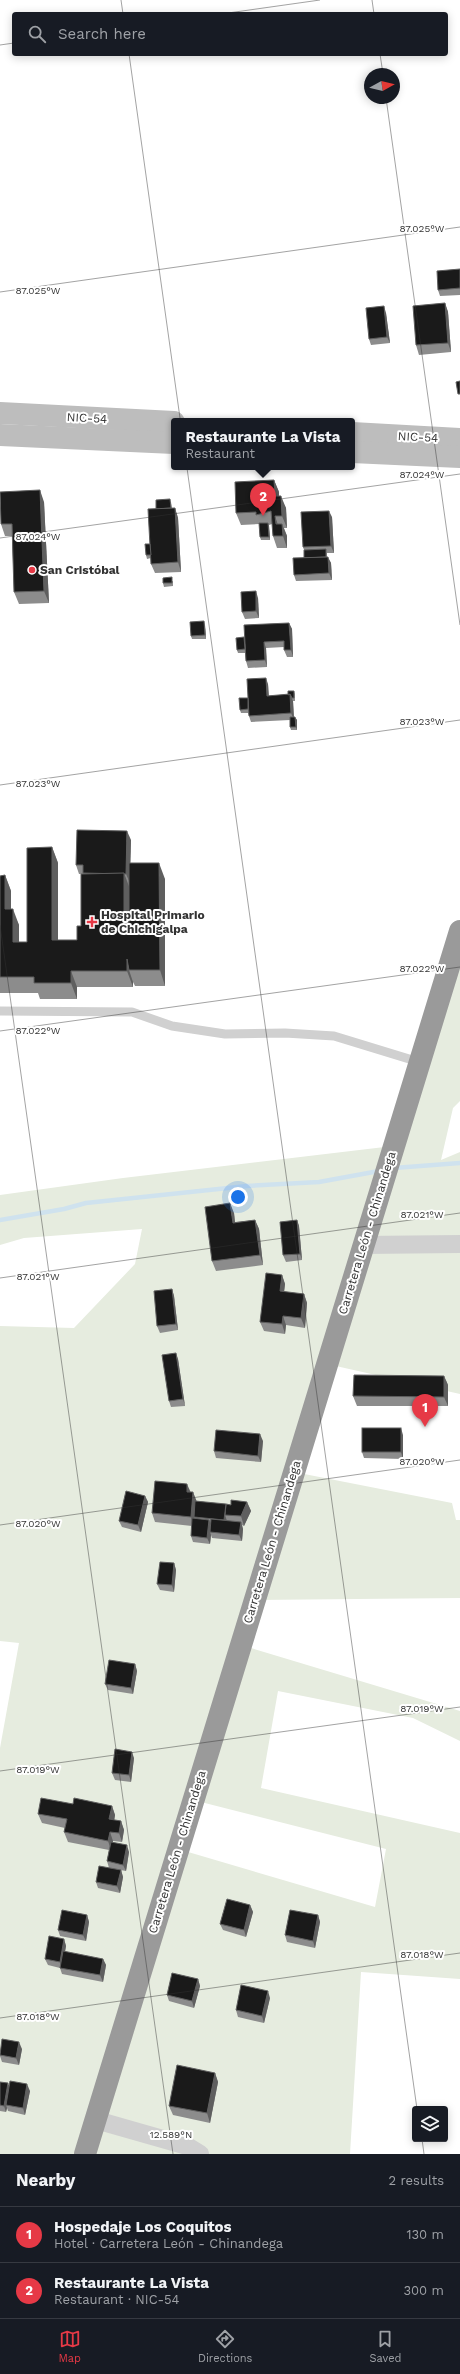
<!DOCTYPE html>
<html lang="en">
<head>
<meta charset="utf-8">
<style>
  :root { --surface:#171b24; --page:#242831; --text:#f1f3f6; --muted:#9ea1a6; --line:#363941; --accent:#e63946 }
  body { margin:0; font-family:"Work Sans",sans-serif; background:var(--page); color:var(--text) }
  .controls { position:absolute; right:12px; bottom:12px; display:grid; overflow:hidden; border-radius:4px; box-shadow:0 2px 10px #0003 }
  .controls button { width:36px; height:36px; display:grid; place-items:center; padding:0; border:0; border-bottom:1px solid var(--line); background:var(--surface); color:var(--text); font:20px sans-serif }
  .compass { position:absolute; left:364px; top:68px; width:36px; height:36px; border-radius:50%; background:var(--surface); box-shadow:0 2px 10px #0003; rotate:82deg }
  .you { position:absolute; left:238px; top:1197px; width:14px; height:14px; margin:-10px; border:3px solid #fff; border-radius:50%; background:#1a73e8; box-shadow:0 0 0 6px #1a73e833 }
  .badge { display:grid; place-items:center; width:26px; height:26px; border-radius:50%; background:var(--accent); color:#fff; font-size:13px; font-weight:700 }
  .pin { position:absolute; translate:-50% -33px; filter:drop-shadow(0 1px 2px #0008) }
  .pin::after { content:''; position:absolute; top:21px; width:14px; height:12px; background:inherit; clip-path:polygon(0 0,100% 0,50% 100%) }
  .popup { position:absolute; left:171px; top:418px; width:184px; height:52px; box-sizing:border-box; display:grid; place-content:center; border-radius:4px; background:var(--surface); filter:drop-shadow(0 1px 3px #0005); font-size:13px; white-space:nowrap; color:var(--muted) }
  .popup b { font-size:15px; color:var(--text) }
  .popup::after { content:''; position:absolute; left:50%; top:100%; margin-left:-8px; border:8px solid transparent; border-top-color:var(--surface) }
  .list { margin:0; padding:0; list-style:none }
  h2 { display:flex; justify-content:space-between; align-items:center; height:52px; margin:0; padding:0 16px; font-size:17px }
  h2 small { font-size:13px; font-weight:400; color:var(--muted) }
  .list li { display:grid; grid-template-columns:26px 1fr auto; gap:12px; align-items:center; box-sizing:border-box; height:56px; padding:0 16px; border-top:1px solid var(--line) }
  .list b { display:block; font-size:15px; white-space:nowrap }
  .list p { margin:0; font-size:13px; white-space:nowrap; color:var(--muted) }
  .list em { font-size:13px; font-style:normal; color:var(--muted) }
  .icon { flex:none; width:22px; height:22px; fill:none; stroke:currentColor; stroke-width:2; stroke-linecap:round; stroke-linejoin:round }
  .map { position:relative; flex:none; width:460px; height:2154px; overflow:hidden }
  .search { position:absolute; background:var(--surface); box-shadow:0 2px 10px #0003; left:12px; right:12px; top:12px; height:44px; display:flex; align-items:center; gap:10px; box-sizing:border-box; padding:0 14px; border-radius:4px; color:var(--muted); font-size:15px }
  .sheet { height:164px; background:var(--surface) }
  nav { display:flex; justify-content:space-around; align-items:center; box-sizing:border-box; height:56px; border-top:1px solid var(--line); background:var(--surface); font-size:11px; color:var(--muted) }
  nav a { display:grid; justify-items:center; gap:2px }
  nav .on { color:var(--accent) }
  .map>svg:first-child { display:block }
</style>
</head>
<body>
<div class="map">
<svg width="460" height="2154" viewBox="0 0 460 2154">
  <rect width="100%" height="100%" fill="#fff"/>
  <path fill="#e6ecdf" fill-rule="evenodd" d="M460 931V1101L453 1108 441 1160 460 1152V1394L327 1364 294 1472 452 1503 456 1520H460V1598L255 1600 241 1645 460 1711V1741L413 1718 278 1691 261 1788 460 1833V1979L361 1972 350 2154H0V1748L19 1643 0 1641V1326L74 1328 135 1264 142 1229 24 1238 0 1245V1195L123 1178 393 1146ZM193 1800 386 1849 375 1907 178 1849Z"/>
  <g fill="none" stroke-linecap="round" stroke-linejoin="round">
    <g stroke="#cfe2ee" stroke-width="4.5">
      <path d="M394 1168 460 1163"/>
      <path d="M0 1220 64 1209 86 1203 247 1186 319 1182 379 1171"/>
    </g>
    <path stroke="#d0d0d0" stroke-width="9" d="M0 1011 132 1012 172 1026 225 1034 285 1033 334 1036 419 1062"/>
    <g stroke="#d0d0d0" stroke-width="18">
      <path d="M363 1245 460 1244"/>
      <path d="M96 2120 187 2146 200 2154"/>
    </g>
    <g stroke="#bdbdbd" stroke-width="22">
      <path d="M0 413 174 422"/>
      <path d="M352 433 460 439"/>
      <path d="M0 435 174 443"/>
      <path d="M352 452 460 457"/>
    </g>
    <path stroke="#9a9a9a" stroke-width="22" d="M85 2154 460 931"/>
  </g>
  <g fill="#8c8c8c">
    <path d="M460 269V295L440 296 438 290Z"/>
    <path d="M445 303 448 312 451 352 419 355 416 345Z"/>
    <path d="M386 313 390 343 371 345 369 339Z"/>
    <path d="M274 480 279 492V496L286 508 287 528H284L287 536V548H277L273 536 272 524 269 525 270 540H261L260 537 259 524 241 525 236 513Z"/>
    <path d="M44 502 49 603 19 604 14 592 12 536H5L1 524Z"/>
    <path d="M171 502 172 508H175L178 518 181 572 155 573 151 564V558L147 559 146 555 150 544 156 509Z"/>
    <path d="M332 517 334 553H327V557L331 563 332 580 296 581 294 575 304 558V550L303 547Z"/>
    <path d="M173 581V586L164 587 163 583Z"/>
    <path d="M258 598 259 618 245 619 242 612Z"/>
    <path d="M289 623 292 629 293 657H287L284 650V647L266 648 267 667 248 668 246 661 245 653H238L237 650 244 637Z"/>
    <path d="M205 625 206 639H192L191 636Z"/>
    <path d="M268 684 269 696 288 695 294 691 295 694V701H293L294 717 297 720V730H291L290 727V720L251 722 248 713H241L240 710 248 698Z"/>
    <path d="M131 840 130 863 165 879V986H135L133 982V987H77V999H40L38 993H0V876L5 875 11 891V909L19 925V942H27L52 847 58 863V940H77L81 926V874H79L76 865Z"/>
    <path d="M234 1213 235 1222 255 1220 259 1229 263 1265 216 1271 212 1261Z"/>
    <path d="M297 1220 299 1226 302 1260 286 1262 283 1255Z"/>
    <path d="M282 1275 285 1284 284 1292 304 1294 307 1303 305 1328 286 1325 285 1334 264 1331 260 1322Z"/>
    <path d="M172 1289 174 1296 178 1330 160 1333 157 1326Z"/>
    <path d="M178 1359 185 1406 171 1407 169 1401Z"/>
    <path d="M444 1376 448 1385V1406H357L353 1396Z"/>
    <path d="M403 1435V1459L364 1458 362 1452Z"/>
    <path d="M263 1441 261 1462 216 1458 214 1451Z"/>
    <path d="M190 1492H193L196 1501 231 1505 247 1502 251 1511 244 1526 242 1525 243 1529 242 1541 212 1538 211 1535 210 1544 193 1542 191 1536 192 1526 155 1522 152 1513Z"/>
    <path d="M145 1496 148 1502 141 1532 122 1527 119 1521Z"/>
    <path d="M174 1563 176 1570 174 1592 160 1590 157 1584Z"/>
    <path d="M135 1664 137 1671 133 1694 108 1690 105 1684Z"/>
    <path d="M134 1758 131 1782 115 1780 112 1773Z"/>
    <path d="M73 1804 112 1806 115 1815 114 1820 121 1821 124 1830 122 1842 113 1841V1843L129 1852 126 1871 109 1868 107 1861 109 1850 68 1842 64 1832 65 1828 42 1823 38 1814Z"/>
    <path d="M121 1870 123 1877 120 1893 98 1888 96 1882Z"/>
    <path d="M250 1905 253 1912 246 1937 223 1930 220 1924Z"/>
    <path d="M87 1915 89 1922 86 1941 60 1936 58 1930Z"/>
    <path d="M318 1915 320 1922 315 1948 287 1942 285 1935Z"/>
    <path d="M64 1939 66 1946 65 1952 103 1959 106 1965 103 1982 62 1974 60 1968 48 1965 45 1959Z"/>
    <path d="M198 1979 200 1986 194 2008 169 2001 167 1995Z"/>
    <path d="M270 1998 264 2023 238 2017 236 2010Z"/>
    <path d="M22 2049 19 2065 2 2062 0 2056V2053Z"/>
    <path d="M215 2073 218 2082 210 2123 173 2115 169 2106Z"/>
    <path d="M0 2082 9 2087 30 2091 25 2115 8 2111 7 2108 6 2112 0 2111Z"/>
  </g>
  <g fill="#5f5f5f">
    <path d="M445 303 448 312 451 352 448 343Z"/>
    <path d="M384 306 386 313 390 343 387 337Z"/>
    <path d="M274 480 279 492V508L275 496Z"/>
    <path d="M40 490 44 502 49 603 44 591Z"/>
    <path d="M281 496 286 508 287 528 282 516Z"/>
    <path d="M175 508 178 518 181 572 178 562Z"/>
    <path d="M329 511 332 517 334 553 331 546Z"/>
    <path d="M275 516 279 528 276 524Z"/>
    <path d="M268 523 269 526 270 540 269 537Z"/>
    <path d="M282 524 287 536V548L283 536Z"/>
    <path d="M328 557 331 563 332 580 329 573Z"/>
    <path d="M256 591 258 598 259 618 256 611Z"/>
    <path d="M204 621 205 625 206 639 205 635Z"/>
    <path d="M289 623 292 629 293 657 291 650Z"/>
    <path d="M264 642 266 648 267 667 265 660Z"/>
    <path d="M266 678 268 684 269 702 267 696Z"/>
    <path d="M290 694 293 701 294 720 291 713Z"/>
    <path d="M295 717 297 720V730L296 727Z"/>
    <path d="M127 831 131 840 130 883 126 874Z"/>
    <path d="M52 847 58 863V956L52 940Z"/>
    <path d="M159 863 165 879V986L160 970Z"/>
    <path d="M124 873 130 889V943L124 928Z"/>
    <path d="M5 875 11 891V925L5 909Z"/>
    <path d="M13 909 19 925V958L13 942Z"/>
    <path d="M127 959 129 970 133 982V987L127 971Z"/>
    <path d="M71 971 77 987V999L71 983Z"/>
    <path d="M230 1203 234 1213 236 1232 233 1223Z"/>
    <path d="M255 1220 259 1229 263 1265 260 1255Z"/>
    <path d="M297 1220 299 1226 302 1260 300 1254Z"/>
    <path d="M282 1275 285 1284 283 1300 280 1291Z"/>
    <path d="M172 1289 174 1296 178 1330 176 1324Z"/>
    <path d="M304 1294 307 1303 305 1328 301 1318Z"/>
    <path d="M283 1316 286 1325 285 1334 282 1324Z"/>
    <path d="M176 1353 178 1359 185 1406 183 1399Z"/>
    <path d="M444 1376 448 1385V1406L444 1397Z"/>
    <path d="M401 1428 403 1435V1459L401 1452Z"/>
    <path d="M260 1434 263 1441 261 1462 258 1456Z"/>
    <path d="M187 1484 191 1493 187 1492Z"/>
    <path d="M193 1492 197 1502 194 1517 195 1519 194 1526 191 1517Z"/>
    <path d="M145 1496 148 1502 141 1532 138 1525Z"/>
    <path d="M247 1502 251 1511 244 1526 241 1516Z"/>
    <path d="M226 1504 225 1515 227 1521V1526L224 1520Z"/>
    <path d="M209 1520 212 1526 210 1532 211 1535 210 1544 207 1538Z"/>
    <path d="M241 1522 243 1529 242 1541 239 1535Z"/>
    <path d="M174 1563 176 1570 174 1592 172 1585Z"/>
    <path d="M135 1664 137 1671 133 1694 131 1688Z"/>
    <path d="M132 1752 134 1758 131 1782 129 1775Z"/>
    <path d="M112 1806 115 1815 113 1828 109 1819Z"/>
    <path d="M121 1821 124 1830 122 1842 119 1833Z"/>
    <path d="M110 1832 113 1841 111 1850 108 1841Z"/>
    <path d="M127 1845 129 1852 126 1871 123 1865Z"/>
    <path d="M121 1870 123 1877 120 1893 117 1886Z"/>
    <path d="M250 1905 253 1912 246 1937 244 1930Z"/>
    <path d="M87 1915 89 1922 86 1941 83 1935Z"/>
    <path d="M318 1915 320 1922 315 1948 313 1941Z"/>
    <path d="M64 1939 66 1946 62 1968 60 1962Z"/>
    <path d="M103 1959 106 1965 103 1982 100 1975Z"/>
    <path d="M198 1979 200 1986 194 2008 192 2001Z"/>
    <path d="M268 1991 270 1998 264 2023 262 2016Z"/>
    <path d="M19 2042 22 2049 19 2065 16 2058Z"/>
    <path d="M215 2073 218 2082 210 2123 207 2113Z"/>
    <path d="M8 2083 11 2090 6 2105 7 2108 6 2112 4 2106Z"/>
    <path d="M27 2084 30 2091 25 2115 23 2108Z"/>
  </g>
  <g fill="#1a1a1a" stroke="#5f5f5f">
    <path d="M460 269V288L438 290 437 271Z"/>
    <path d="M445 303 448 343 416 345 413 306Z"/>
    <path d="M384 306 387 337 369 339 366 308Z"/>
    <path d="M460 381V394H458L456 382Z"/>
    <path d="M274 480 275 496H281L282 516H275L276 524H282L283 536H273L271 511 256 515V512L236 513 235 482Z"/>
    <path d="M40 490 44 591 14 592 12 524H1L0 492Z"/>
    <path d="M170 499 171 508 156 509V500Z"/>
    <path d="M175 508 178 562 151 564 148 509Z"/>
    <path d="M329 511 331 546 303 547 301 512Z"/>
    <path d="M259 523H268L269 537H260Z"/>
    <path d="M145 544H150L151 555H146Z"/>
    <path d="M326 549V557L304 558V550Z"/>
    <path d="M328 557 329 573 294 575 293 558Z"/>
    <path d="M172 577V583H163V578Z"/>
    <path d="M256 591V611L242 612 241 592Z"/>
    <path d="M204 621 205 635 191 636 190 622Z"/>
    <path d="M289 623 291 650H284V641L264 642 265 660 246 661 244 625Z"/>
    <path d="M244 637 245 649 237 650 236 638Z"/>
    <path d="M266 678 267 696 290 694 291 713 249 716 247 679Z"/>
    <path d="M288 691H294V698H292L290 694 288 695Z"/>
    <path d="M239 698H248V709L240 710Z"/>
    <path d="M290 717H295L296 727H290Z"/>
    <path d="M77 830 127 831 126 874 83 873V865H76Z"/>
    <path d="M52 847V940H77V926H81V874L124 873V928H129V863H159L160 970H129L127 959V971H71V983H34V977H0V876L5 875V909H13V942H27V848Z"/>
    <path d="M230 1203 233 1223 255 1220 260 1255 212 1261 205 1207Z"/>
    <path d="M297 1220 300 1254 283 1255 280 1222Z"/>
    <path d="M266 1273 282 1275 280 1291 304 1294 301 1318 283 1316 282 1324 260 1322Z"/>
    <path d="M172 1289 176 1324 157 1326 154 1291Z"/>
    <path d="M176 1353 183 1399 169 1401 162 1355Z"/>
    <path d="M354 1375 444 1376V1397L353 1396Z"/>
    <rect x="362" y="1428" width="39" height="24"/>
    <path d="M216 1430 260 1434 258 1456 214 1451Z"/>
    <path d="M155 1481 187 1484V1492H193L191 1517 152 1513Z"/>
    <path d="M126 1491 145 1496 138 1525 119 1521Z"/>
    <path d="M231 1500 247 1502 241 1516 225 1515 226 1504 231 1505Z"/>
    <path d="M195 1501 226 1504 224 1520 194 1517Z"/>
    <path d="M192 1518 209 1520 207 1538 191 1536Z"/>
    <path d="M211 1519 241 1522 239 1535 210 1532Z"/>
    <path d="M160 1562 174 1563 172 1585 157 1584Z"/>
    <path d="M109 1660 135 1664 131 1688 105 1684Z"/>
    <path d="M115 1749 132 1752 129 1775 112 1773Z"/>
    <path d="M41 1798 73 1804 74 1798 112 1806 109 1819 121 1821 119 1833 110 1832 108 1841 64 1832 67 1819 38 1814Z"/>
    <path d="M111 1842 127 1845 123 1865 107 1861Z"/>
    <path d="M99 1866 121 1870 117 1886 96 1882Z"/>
    <path d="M227 1899 250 1905 244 1930 220 1924Z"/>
    <path d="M62 1910 87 1915 83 1935 58 1930Z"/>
    <path d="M290 1910 318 1915 313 1941 285 1935Z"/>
    <path d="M49 1936 64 1939 60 1962 45 1959Z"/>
    <path d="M63 1951 103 1959 100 1975 60 1968Z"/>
    <path d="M172 1973 198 1979 192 2001 167 1995Z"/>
    <path d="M241 1985 268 1991 262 2016 236 2010Z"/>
    <path d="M2 2039 19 2042 16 2058 0 2055Z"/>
    <path d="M177 2065 215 2073 207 2113 169 2106Z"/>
    <path d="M10 2081 27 2084 23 2108 6 2105Z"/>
    <path d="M0 2082 8 2083 4 2106 0 2105Z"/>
  </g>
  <path fill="none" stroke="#333" stroke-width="1" stroke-opacity="0.45" d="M121 0 123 14M372 0 374 14M221 14 320 0M0 45 14 43M129 54 417 2109M380 54 383 74M386 98 460 625M0 292 460 227M0 538 460 474M0 785 460 720M0 925 173 2154M0 1031 460 967M0 1278 460 1213M0 1525 460 1460M0 1771 460 1707M0 2018 460 1953M422 2139 424 2154"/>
  <g fill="#e63946" stroke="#fff" stroke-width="1.5">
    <circle cx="32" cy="570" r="4"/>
    <path d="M90 916h4v4h4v4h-4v4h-4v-4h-4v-4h4z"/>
  </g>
  <g text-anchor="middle" stroke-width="4" stroke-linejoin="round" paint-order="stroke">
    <g font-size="12" fill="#333" stroke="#fff">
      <text transform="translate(87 418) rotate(3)" y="4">NIC-54</text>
      <text transform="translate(418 437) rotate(3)" y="4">NIC-54</text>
      <text transform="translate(367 1233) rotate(-73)" y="4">Carretera León - Chinandega</text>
      <text transform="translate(272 1542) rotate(-73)" y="4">Carretera León - Chinandega</text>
      <text transform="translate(177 1852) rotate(-73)" y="4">Carretera León - Chinandega</text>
    </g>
    <g font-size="12" font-weight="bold" fill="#333" stroke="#fff" text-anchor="start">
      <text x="40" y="574">San Cristóbal</text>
      <text x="101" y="919">Hospital Primario<tspan x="101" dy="14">de Chichigalpa</tspan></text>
    </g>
  </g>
  <g font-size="10" text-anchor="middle" fill="#333" stroke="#fff" stroke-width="4" stroke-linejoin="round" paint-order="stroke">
    <text x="422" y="232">87.025°W</text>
    <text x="38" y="294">87.025°W</text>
    <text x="422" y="478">87.024°W</text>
    <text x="38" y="540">87.024°W</text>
    <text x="422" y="725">87.023°W</text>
    <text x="38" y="787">87.023°W</text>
    <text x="422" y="972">87.022°W</text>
    <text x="38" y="1034">87.022°W</text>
    <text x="422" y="1218">87.021°W</text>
    <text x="38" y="1280">87.021°W</text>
    <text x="422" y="1465">87.020°W</text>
    <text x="38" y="1527">87.020°W</text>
    <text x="422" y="1712">87.019°W</text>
    <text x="38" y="1773">87.019°W</text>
    <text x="422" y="1958">87.018°W</text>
    <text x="38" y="2020">87.018°W</text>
    <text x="171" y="2138">12.589°N</text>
  </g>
</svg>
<div class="controls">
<button><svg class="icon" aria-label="layers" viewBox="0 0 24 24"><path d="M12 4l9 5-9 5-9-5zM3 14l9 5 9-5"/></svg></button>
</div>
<svg class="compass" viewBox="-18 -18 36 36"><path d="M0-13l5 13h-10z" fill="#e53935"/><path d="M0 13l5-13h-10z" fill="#9ea1a6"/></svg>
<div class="you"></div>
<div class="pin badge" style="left:425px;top:1427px">1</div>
<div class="pin badge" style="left:263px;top:516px">2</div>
<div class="popup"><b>Restaurante La Vista</b>Restaurant</div>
<div class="search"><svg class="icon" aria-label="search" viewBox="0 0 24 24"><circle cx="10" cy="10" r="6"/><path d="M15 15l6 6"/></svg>Search here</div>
</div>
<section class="sheet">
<h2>Nearby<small>2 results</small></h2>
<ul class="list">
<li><span class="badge">1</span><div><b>Hospedaje Los Coquitos</b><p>Hotel · Carretera León - Chinandega</p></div><em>130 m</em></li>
<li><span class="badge">2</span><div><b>Restaurante La Vista</b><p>Restaurant · NIC-54</p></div><em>300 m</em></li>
</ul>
</section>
<nav>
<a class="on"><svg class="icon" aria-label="map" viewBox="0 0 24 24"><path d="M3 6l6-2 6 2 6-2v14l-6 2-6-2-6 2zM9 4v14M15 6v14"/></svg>Map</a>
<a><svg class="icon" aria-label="directions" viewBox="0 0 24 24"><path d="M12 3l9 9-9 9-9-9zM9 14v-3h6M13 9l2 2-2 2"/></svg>Directions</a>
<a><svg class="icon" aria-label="saved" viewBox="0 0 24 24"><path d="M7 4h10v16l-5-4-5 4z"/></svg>Saved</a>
</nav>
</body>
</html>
